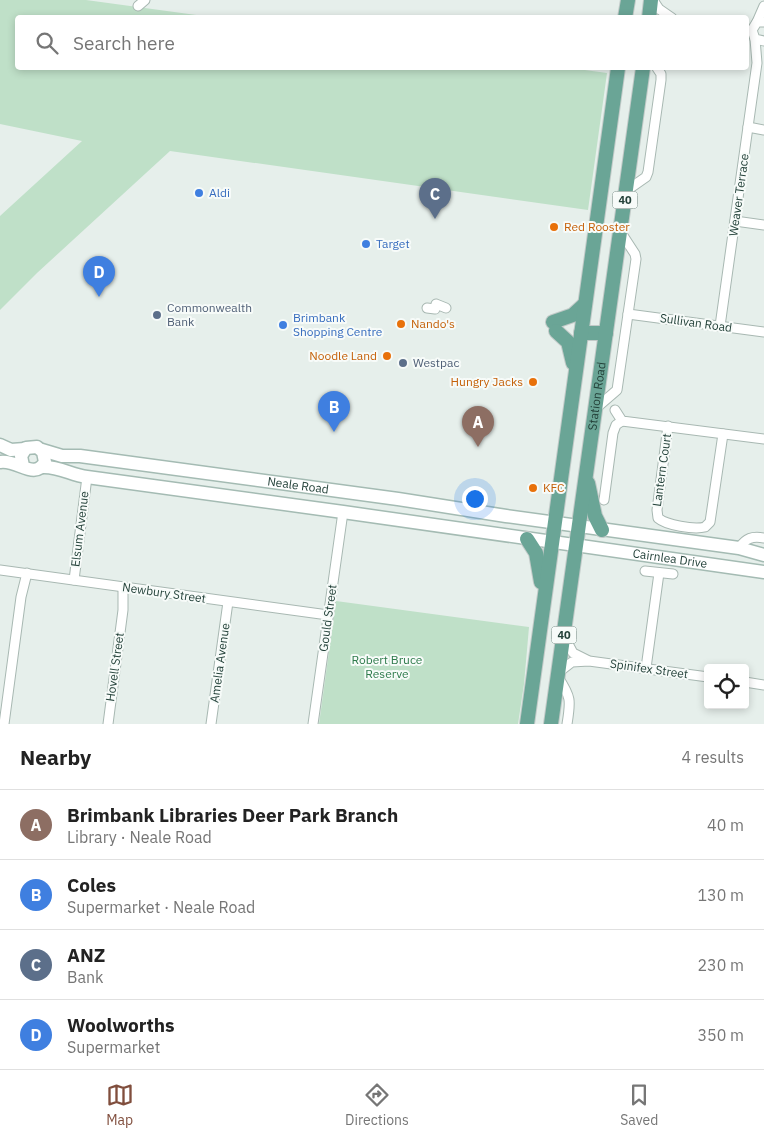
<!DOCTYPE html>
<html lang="en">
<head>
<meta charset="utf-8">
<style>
  :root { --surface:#fff; --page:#f2f2f2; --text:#222; --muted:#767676; --line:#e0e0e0; --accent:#804e3d }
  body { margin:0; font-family:"IBM Plex Sans",sans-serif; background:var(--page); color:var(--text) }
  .controls { position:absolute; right:15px; bottom:15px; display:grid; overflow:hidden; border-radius:5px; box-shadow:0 2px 8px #0003 }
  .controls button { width:45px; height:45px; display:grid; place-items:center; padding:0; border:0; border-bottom:1px solid var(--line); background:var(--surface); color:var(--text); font:25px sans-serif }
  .you { position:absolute; left:474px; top:498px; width:18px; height:18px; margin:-12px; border:4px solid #fff; border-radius:50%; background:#1a73e8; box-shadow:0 0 0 8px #1a73e833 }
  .badge { display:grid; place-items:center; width:32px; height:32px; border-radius:50%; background:var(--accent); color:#fff; font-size:16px; font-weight:700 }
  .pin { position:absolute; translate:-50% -41px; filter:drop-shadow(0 1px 2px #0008) }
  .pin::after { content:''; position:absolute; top:26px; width:18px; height:15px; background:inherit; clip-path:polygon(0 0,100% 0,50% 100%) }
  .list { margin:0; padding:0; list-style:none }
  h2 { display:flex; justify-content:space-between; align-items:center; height:65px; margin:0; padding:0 20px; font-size:21px }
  h2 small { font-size:16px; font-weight:400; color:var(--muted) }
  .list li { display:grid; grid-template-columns:32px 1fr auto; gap:15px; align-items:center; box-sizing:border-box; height:70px; padding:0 20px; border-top:1px solid var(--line) }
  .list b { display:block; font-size:19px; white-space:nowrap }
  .list p { margin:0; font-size:16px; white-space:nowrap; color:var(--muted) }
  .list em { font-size:16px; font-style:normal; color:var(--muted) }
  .icon { flex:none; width:28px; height:28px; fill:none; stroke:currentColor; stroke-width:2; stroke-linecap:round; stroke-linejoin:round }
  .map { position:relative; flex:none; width:764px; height:724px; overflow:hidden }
  .search { position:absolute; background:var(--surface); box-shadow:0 2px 8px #0003; left:15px; right:15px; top:15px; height:55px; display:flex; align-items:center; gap:12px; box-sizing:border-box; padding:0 18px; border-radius:5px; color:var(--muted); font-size:19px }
  .sheet { height:345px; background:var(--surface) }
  nav { display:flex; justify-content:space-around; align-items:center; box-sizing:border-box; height:70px; border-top:1px solid var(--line); background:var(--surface); font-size:14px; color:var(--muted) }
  nav a { display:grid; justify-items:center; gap:2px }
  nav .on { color:var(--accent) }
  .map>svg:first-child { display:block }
</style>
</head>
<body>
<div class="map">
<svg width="764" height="724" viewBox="0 0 764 724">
  <rect width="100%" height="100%" fill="#e6efeb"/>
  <g fill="#bfe0c8">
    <path d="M0 0H86L211 17 18 18V68H570L607 73 588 210 170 151 37 273 0 310V216L82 141 0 124Z"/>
    <path d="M336 601 529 627 524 684 518 724H319Z"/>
  </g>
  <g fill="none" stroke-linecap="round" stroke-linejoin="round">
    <g stroke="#a8b8b2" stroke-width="11">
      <g id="street">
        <path d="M653 0 659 9 672 18"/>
        <path d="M138 6 145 0"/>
        <path d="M757 22 764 6"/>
        <path d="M764 22H757L752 30 755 39 764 41"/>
        <path d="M748 127 764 130"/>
        <path d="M626 191 646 177 648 172 661 80V74L657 68"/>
        <path d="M735 221 764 225"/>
        <path d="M427 308 435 309 436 304 446 308"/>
        <path d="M628 314 764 332"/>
        <path d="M720 326 757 63 755 39"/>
        <path d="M595 409 617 390 636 259 635 254 620 231"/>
        <path d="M615 410 622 421 764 439"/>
        <path d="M668 426 657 510 658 518C666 525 694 530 705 527L710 522 723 434"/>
        <path d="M604 500 613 433 616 425 622 421"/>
        <path d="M739 548C746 538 752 536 764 538"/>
        <path d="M0 570 328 615"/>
        <path d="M645 571 673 574"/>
        <path d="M74 580 87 477"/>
        <path d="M564 636 573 653 587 660"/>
        <path d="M646 668 659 573"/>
        <path d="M559 672 572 662 589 661 708 677"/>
        <path d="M558 677C571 697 571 700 567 724"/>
        <path d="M745 682 764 685"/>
        <path d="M4 724 21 597 27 573"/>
        <path d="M108 724 123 610V587"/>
        <path d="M211 724 228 602"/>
        <path d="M313 724 343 512"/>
      </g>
    </g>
    <g stroke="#a4bbb3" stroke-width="15">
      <g id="secondary">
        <path d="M0 445 11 450 25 449"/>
        <path id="s1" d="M42 450 62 456H80L398 499 506 516 739 548 764 555"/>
        <path d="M0 462C18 459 34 481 45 462L43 452 37 447 26 448 21 456 23 466"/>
        <path id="s2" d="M42 467C59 466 71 475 87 477L343 512 764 572"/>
      </g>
    </g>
    <g stroke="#c2cac8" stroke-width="16">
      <g id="primary">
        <path d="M625 18 628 0"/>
        <path d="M649 18 651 0"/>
        <path d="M553 322 573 315 585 304"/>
        <path d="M556 331 568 342 573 363"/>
        <path d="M581 333H606"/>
        <path d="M588 483 595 516 602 530"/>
        <path d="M527 539 536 553 541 582"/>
        <path d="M527 724 618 68"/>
        <path id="s3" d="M551 724 643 68"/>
      </g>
    </g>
    <use href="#street" stroke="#fff" stroke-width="9"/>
    <use href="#secondary" stroke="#fff" stroke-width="12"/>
    <use href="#primary" stroke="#6aa596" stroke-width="14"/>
  </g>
  <g fill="#3f7fe0" stroke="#f7fbf9" stroke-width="2">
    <circle cx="199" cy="193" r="5"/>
    <circle cx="366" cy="244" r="5"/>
    <circle cx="283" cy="325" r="5"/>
  </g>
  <g fill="#e8710a" stroke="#f7fbf9" stroke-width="2">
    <circle cx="554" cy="227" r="5"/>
    <circle cx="401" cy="324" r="5"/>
    <circle cx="387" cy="356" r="5"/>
    <circle cx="533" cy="382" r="5"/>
    <circle cx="533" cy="488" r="5"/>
  </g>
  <g fill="#5c6f8a" stroke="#f7fbf9" stroke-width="2">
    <circle cx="157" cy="315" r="5"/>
    <circle cx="403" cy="363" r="5"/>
  </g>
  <g text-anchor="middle" stroke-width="4" stroke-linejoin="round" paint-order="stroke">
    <g fill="#f7fbf9" stroke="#637a73" stroke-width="1">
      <rect x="612.5" y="191.5" width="25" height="17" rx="4"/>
      <rect x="551.5" y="626.5" width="25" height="17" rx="4"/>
    </g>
    <g font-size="11" font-weight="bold" fill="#24423a">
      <text x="625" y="204">40</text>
      <text x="564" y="639">40</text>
    </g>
    <g font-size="12" fill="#366cbe" stroke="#f7fbf9" text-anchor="start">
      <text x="209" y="197">Aldi</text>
      <text x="376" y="248">Target</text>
      <text x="293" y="322">Brimbank<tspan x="293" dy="14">Shopping Centre</tspan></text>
    </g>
    <g font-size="12" fill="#24423a" stroke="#f7fbf9">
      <text transform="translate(739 195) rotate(-82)" y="4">Weaver Terrace</text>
      <text transform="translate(696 323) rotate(8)" y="4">Sullivan Road</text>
      <text dy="4" stroke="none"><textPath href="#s3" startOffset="331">Station Road</textPath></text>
      <text transform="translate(662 470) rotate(-82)" y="4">Lantern Court</text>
      <text dy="4" stroke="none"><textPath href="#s1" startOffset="259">Neale Road</textPath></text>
      <text transform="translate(80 529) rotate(-83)" y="4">Elsum Avenue</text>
      <text dy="4" stroke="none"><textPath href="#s2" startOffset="635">Cairnlea Drive</textPath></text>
      <text transform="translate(164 593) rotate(8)" y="4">Newbury Street</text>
      <text transform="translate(328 618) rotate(-82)" y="4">Gould Street</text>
      <text transform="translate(220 663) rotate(-82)" y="4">Amelia Avenue</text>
      <text transform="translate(115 667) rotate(-82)" y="4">Hovell Street</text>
      <text transform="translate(649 669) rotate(8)" y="4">Spinifex Street</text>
    </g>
    <g font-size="12" fill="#c56008" stroke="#f7fbf9" text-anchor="start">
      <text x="564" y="231">Red Rooster</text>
      <text x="411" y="328">Nando's</text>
      <text x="377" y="360" text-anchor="end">Noodle Land</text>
      <text x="523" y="386" text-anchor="end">Hungry Jacks</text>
      <text x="543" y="492">KFC</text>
    </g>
    <g font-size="12" fill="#4e5e75" stroke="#f7fbf9" text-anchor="start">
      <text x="167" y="312">Commonwealth<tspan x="167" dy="14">Bank</tspan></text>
      <text x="413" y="367">Westpac</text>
    </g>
    <g font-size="12" fill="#2d7a4b" stroke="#f7fbf9">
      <text x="387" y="664">Robert Bruce<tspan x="387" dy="14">Reserve</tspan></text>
    </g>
  </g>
</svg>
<div class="controls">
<button><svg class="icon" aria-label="locate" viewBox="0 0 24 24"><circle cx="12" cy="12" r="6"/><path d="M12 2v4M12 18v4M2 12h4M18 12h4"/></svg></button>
</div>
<div class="you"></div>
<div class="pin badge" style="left:478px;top:447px;background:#8d6e63">A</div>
<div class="pin badge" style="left:334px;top:432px;background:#3f7fe0">B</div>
<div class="pin badge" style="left:435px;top:219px;background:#5c6f8a">C</div>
<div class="pin badge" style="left:99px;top:297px;background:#3f7fe0">D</div>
<div class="search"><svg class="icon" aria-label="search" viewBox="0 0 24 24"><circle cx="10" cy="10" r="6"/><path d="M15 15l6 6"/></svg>Search here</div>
</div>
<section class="sheet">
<h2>Nearby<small>4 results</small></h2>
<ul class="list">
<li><span class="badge" style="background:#8d6e63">A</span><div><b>Brimbank Libraries Deer Park Branch</b><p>Library · Neale Road</p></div><em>40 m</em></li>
<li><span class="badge" style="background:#3f7fe0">B</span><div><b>Coles</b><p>Supermarket · Neale Road</p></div><em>130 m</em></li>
<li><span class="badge" style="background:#5c6f8a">C</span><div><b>ANZ</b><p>Bank</p></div><em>230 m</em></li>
<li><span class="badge" style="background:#3f7fe0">D</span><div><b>Woolworths</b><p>Supermarket</p></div><em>350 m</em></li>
</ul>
</section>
<nav>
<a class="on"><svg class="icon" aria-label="map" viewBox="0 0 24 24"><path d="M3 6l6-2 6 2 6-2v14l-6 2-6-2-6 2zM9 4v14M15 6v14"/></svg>Map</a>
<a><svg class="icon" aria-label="directions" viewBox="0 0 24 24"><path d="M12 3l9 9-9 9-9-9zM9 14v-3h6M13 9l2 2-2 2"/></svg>Directions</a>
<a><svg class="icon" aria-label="saved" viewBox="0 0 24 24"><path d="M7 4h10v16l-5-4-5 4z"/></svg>Saved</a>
</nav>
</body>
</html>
